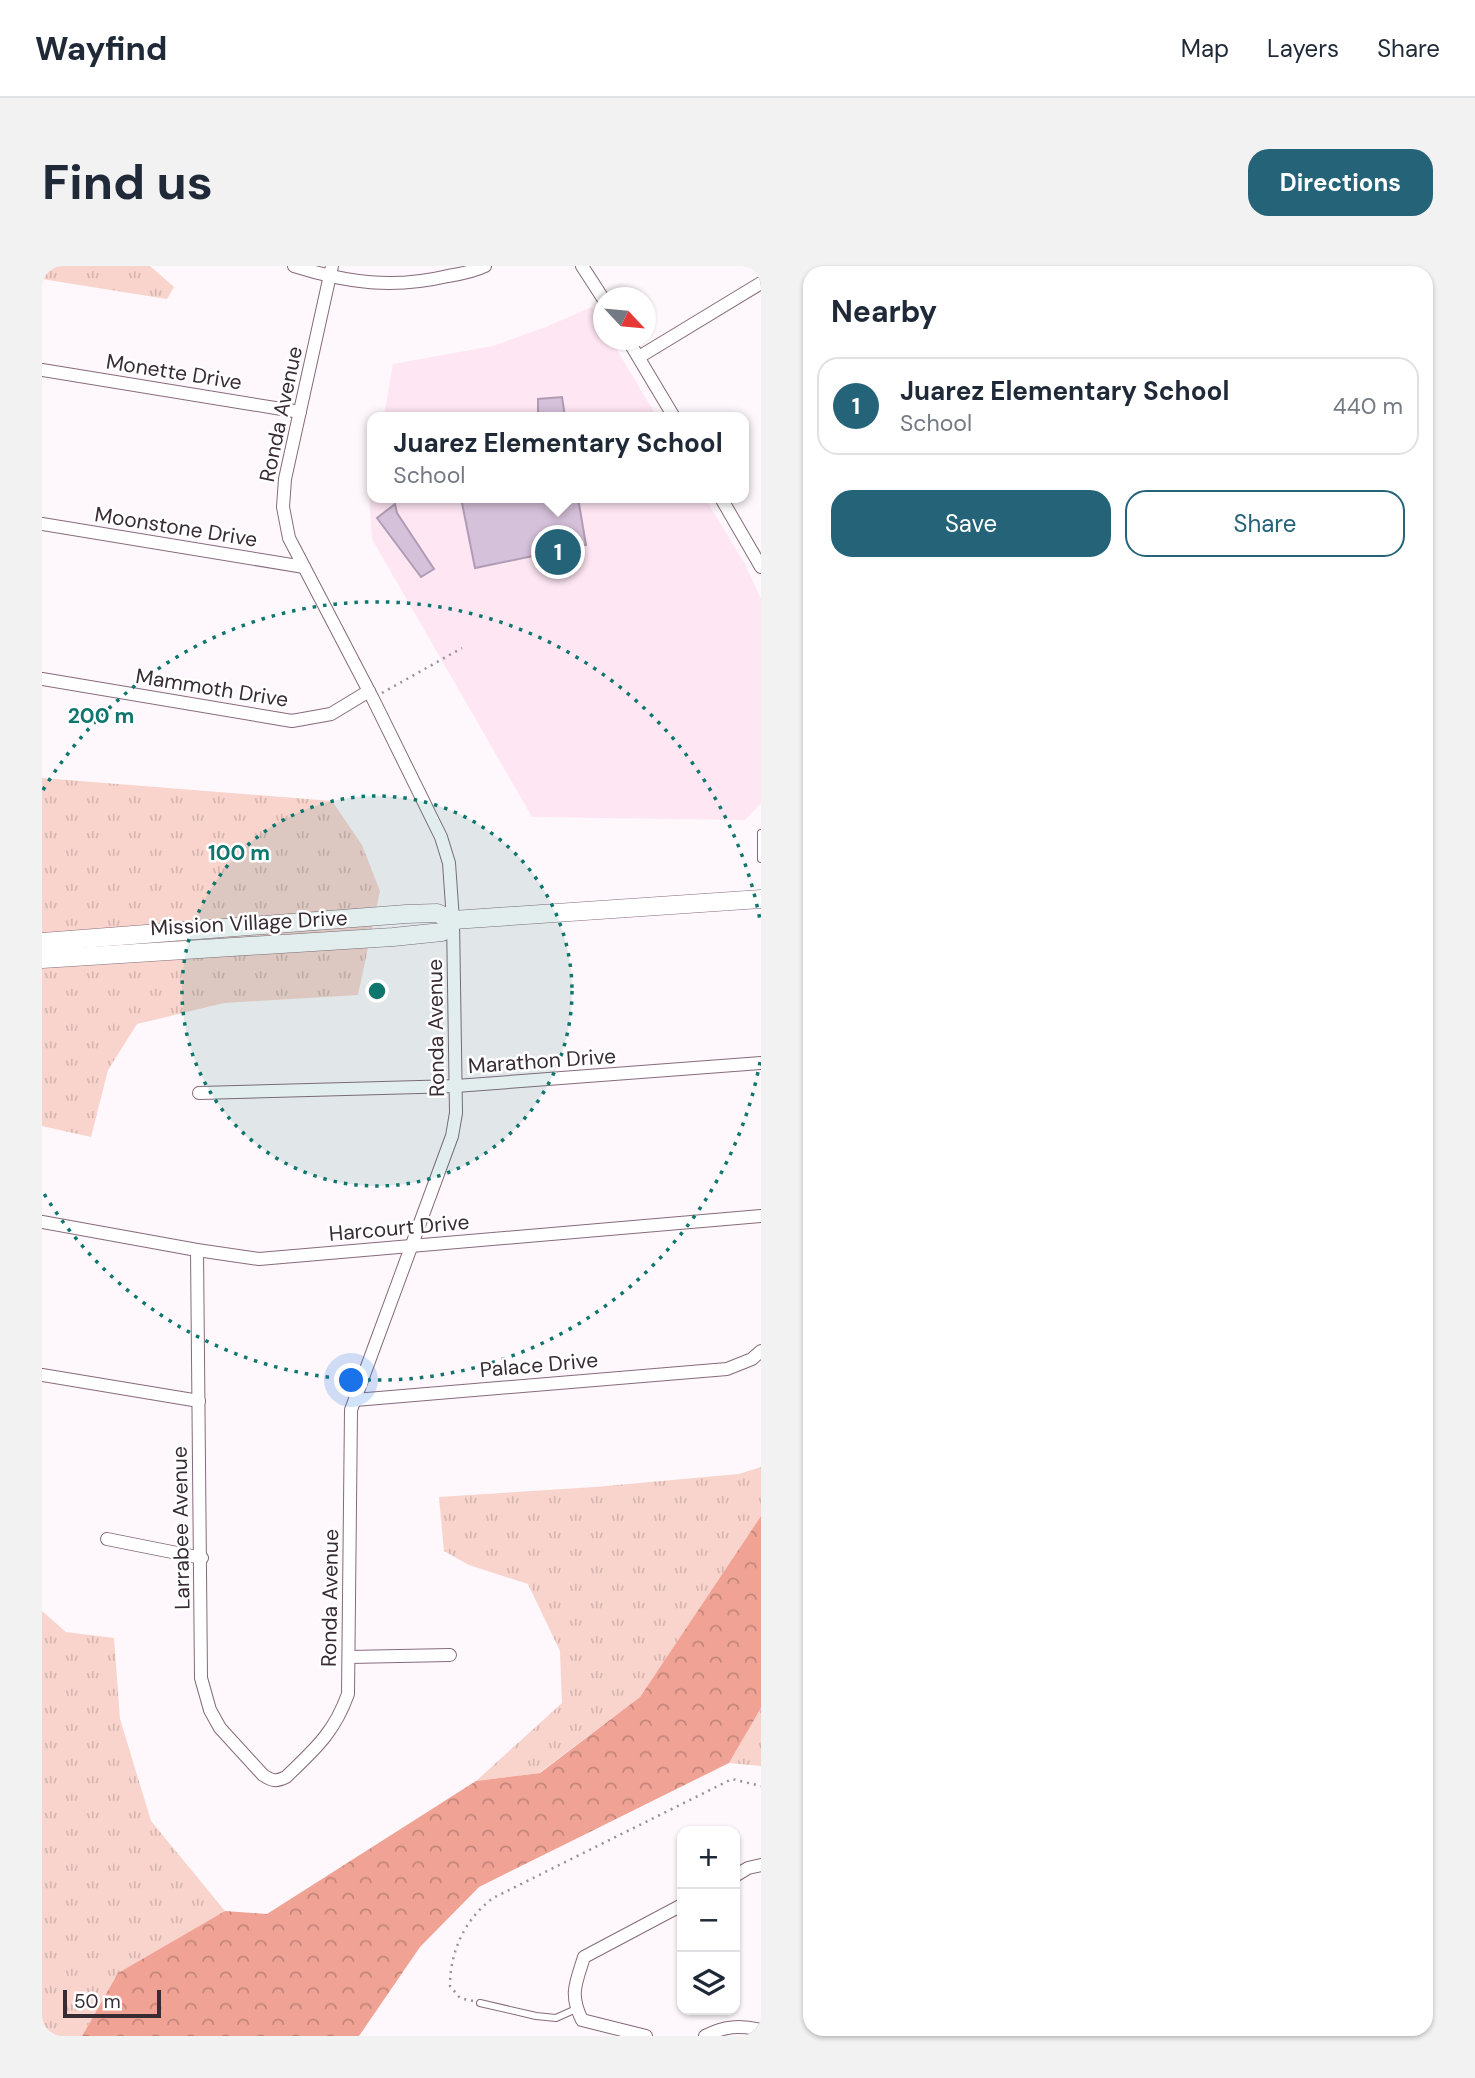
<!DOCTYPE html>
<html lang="en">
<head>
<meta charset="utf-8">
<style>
  :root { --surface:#fff; --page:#f2f2f3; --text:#1f2937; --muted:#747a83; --line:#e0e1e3; --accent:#256379 }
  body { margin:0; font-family:"DM Sans",sans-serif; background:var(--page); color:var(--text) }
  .controls { position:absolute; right:21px; bottom:21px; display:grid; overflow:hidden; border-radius:14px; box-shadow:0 2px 5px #0004 }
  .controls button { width:63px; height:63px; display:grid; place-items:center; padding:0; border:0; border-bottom:2px solid var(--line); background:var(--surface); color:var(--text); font:35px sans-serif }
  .compass { position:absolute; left:551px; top:21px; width:63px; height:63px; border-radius:50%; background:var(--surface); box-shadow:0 2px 5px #0004; rotate:116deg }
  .scale { position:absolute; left:21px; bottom:18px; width:98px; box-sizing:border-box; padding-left:7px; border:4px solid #382c33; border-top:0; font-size:19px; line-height:24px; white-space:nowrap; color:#382c33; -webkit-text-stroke:5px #fff; paint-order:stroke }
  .you { position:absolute; left:310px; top:1115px; width:24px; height:24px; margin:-18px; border:5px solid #fff; border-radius:50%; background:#1a73e8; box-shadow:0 0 0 10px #1a73e833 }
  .badge { display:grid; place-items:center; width:46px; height:46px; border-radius:50%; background:var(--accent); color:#fff; font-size:23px; font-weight:700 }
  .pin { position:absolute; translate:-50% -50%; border:4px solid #fff; box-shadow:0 2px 7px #0006 }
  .popup { position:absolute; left:325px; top:146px; width:382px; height:91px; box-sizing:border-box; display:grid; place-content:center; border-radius:14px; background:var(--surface); filter:drop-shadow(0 2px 5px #0005); font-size:23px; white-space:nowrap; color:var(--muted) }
  .popup b { font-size:26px; color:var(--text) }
  .popup::after { content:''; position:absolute; left:50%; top:100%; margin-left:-14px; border:14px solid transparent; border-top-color:var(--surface) }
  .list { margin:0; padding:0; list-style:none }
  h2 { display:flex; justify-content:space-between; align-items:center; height:91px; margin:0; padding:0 28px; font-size:30px }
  h2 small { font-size:23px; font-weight:400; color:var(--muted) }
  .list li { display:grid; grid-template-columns:46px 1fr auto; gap:21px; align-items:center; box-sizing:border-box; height:98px; margin:0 14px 14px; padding:0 14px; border:2px solid var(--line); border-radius:21px }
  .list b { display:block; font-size:26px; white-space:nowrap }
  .list p { margin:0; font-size:23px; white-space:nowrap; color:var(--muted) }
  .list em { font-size:23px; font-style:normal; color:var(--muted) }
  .actions { display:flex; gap:14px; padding:21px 28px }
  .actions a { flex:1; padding:16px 0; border:2px solid var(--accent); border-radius:21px; text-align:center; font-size:24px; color:var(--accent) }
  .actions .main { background:var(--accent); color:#fff }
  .icon { flex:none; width:38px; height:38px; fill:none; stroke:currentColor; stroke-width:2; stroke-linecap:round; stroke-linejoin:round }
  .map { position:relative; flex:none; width:719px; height:1770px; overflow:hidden; border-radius:21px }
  header { display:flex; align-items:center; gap:42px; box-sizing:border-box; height:98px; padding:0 35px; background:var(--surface); border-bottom:2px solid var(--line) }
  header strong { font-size:33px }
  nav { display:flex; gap:38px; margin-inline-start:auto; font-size:24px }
  .intro { display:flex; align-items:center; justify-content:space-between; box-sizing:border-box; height:168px; padding:0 42px }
  h1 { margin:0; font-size:49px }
  .button { padding:18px 32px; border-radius:21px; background:var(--accent); color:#fff; font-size:24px; font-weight:700 }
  main { display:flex; gap:42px; padding:0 42px }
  aside { flex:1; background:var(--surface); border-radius:21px; box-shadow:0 2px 5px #0004 }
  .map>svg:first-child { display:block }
</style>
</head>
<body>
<header>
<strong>Wayfind</strong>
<nav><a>Map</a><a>Layers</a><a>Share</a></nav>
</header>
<div class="intro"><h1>Find us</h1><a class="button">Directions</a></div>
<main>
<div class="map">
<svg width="719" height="1770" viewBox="0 0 719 1770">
  <defs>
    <pattern id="grass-tufts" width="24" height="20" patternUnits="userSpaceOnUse" patternTransform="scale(1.75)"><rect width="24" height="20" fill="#f9d4cc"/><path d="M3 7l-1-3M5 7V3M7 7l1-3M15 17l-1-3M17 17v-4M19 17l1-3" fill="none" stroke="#d6b6b0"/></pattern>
    <pattern id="forest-crowns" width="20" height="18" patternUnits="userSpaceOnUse" patternTransform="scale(1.75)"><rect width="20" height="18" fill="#f0a394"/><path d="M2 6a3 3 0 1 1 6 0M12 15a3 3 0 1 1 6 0" fill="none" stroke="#c38579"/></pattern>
  </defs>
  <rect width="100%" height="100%" fill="#fef7fb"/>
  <g fill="#fee6f3">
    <path d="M550 41 561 61 562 74H569L615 151H342L351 98 451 80 504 61Z"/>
    <path d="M330 211V232H663L703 298 719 333V537L703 554 490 551 330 273 327 229Z"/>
  </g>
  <g fill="url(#grass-tufts)">
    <path d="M0 0H108L132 21 125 33 0 13Z"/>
    <path d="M0 512 290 535 320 579 338 625 316 729 182 737 95 758 66 804 49 871 0 860Z"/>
    <path d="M719 1201V1250L598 1431 497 1507 434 1515 520 1437 518 1385 486 1318 427 1299 402 1285 397 1231 553 1221 697 1208Z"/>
    <path d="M0 1345 24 1366 72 1372 78 1453 109 1555 183 1645 76 1707 40 1770H0Z"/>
    <path d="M719 1442V1500L687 1497Z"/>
  </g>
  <path fill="url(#forest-crowns)" d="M719 1250V1442L687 1497 437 1621 378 1681 317 1770H40L76 1707 183 1645 225 1648 434 1515 498 1507 598 1431Z"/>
  <g fill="#d6c1da" stroke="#b09cb4" stroke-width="2">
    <path d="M520 131 523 151H496V133Z"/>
    <path d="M419 232H536L544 279 433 302Z"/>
    <path d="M353 238 355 247 392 303 379 311 335 252Z"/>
  </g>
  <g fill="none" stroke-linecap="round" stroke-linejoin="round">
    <g stroke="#866b7a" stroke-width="8">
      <g id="service">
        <path d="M719 567V593"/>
        <path d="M438 1737 494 1750 514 1752 534 1743"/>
      </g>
    </g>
    <g stroke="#866b7a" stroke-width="14">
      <g id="minor">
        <path d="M252 0C306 17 351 23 406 10 419 8 431 6 443 0"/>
        <path d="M540 0 562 34"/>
        <path d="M586 74 632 151"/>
        <path d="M597 91 719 17"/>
        <path d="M0 104 258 146"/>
        <path d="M679 232 719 301"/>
        <path d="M0 258 262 301"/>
        <path d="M0 413 250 455 289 448 327 425"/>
        <path d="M157 827 414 820 719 797"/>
        <path d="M0 956 155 984 217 993 719 950"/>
        <path d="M155 984 159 1412 168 1444 178 1462 221 1509C230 1515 234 1516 244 1511 273 1483 292 1467 306 1428L309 1144 410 870 414 847 411 654 407 597 399 571 331 433 247 272 241 241 243 213 290 0"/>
        <path d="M0 1109 157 1135"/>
        <path d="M313 1134 685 1103 710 1093 719 1085"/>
        <path d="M65 1273 160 1292"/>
        <path d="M307 1391 408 1389"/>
        <path d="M693 1610 706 1602 719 1599"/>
        <path d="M604 1770 540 1754C527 1728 534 1717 542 1691L640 1639"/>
        <path d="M663 1770C682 1760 698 1759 719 1764"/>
      </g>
    </g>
    <g stroke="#866b7a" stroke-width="19">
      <g id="secondary">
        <path d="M0 676 364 648 395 647 411 654 719 633"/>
        <path d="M0 693 351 671 400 666 411 654"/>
      </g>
    </g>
    <g stroke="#9a9196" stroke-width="2.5" stroke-dasharray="2 5" stroke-linecap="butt">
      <path d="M340 427 420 382"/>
      <path d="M431 1735 418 1732 408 1720C408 1685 423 1653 451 1632L690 1513 719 1520"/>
    </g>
    <use href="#service" stroke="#fff" stroke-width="6"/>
    <use href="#minor" stroke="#fff" stroke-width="12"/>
    <use href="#secondary" stroke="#fff" stroke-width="18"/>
  </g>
  <circle cx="335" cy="725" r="195" fill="#0f766e" fill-opacity=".12"/>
  <g fill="none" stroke="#0f766e" stroke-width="3.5" stroke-dasharray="3.5 7">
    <circle cx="335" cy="725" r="195"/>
    <path d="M718 796A390 390 0 0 1 1 926M1 524A390 390 0 0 1 718 654"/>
  </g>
  <g text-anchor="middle" stroke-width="5" stroke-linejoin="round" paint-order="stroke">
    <g font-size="21" fill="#382c33" stroke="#fff">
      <text transform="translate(132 106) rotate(9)" y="7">Monette Drive</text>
      <text transform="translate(239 148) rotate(-78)" y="7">Ronda Avenue</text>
      <text transform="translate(134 261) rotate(9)" y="7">Moonstone Drive</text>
      <text transform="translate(170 422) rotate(9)" y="7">Mammoth Drive</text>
      <text transform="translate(207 657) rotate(-3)" y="7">Mission Village Drive</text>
      <text transform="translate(394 762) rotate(-91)" y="7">Ronda Avenue</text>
      <text transform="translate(500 795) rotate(-4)" y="7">Marathon Drive</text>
      <text transform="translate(357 962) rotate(-5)" y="7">Harcourt Drive</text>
      <text transform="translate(497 1099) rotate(-5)" y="7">Palace Drive</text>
      <text transform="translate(139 1262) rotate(-91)" y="7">Larrabee Avenue</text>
      <text transform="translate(288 1332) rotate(-89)" y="7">Ronda Avenue</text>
    </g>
  </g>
  <circle cx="335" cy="725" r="10" fill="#0f766e" stroke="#fff" stroke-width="3.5"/>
  <g font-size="21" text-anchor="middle" font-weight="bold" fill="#0f766e" stroke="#fff" stroke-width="5" stroke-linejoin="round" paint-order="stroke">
    <text x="59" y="457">200 m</text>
    <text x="197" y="594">100 m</text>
  </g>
</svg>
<div class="controls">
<button>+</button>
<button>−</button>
<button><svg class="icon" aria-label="layers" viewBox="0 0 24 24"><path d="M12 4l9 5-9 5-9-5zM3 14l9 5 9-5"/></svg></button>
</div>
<svg class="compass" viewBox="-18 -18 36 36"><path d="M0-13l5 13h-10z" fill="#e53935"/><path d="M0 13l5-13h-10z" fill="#747a83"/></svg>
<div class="scale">50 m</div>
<div class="you"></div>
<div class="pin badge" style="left:516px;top:286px">1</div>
<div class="popup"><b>Juarez Elementary School</b>School</div>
</div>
<aside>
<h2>Nearby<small></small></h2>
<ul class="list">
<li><span class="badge">1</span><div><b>Juarez Elementary School</b><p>School</p></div><em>440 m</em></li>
</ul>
<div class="actions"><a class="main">Save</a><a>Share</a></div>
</aside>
</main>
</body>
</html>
